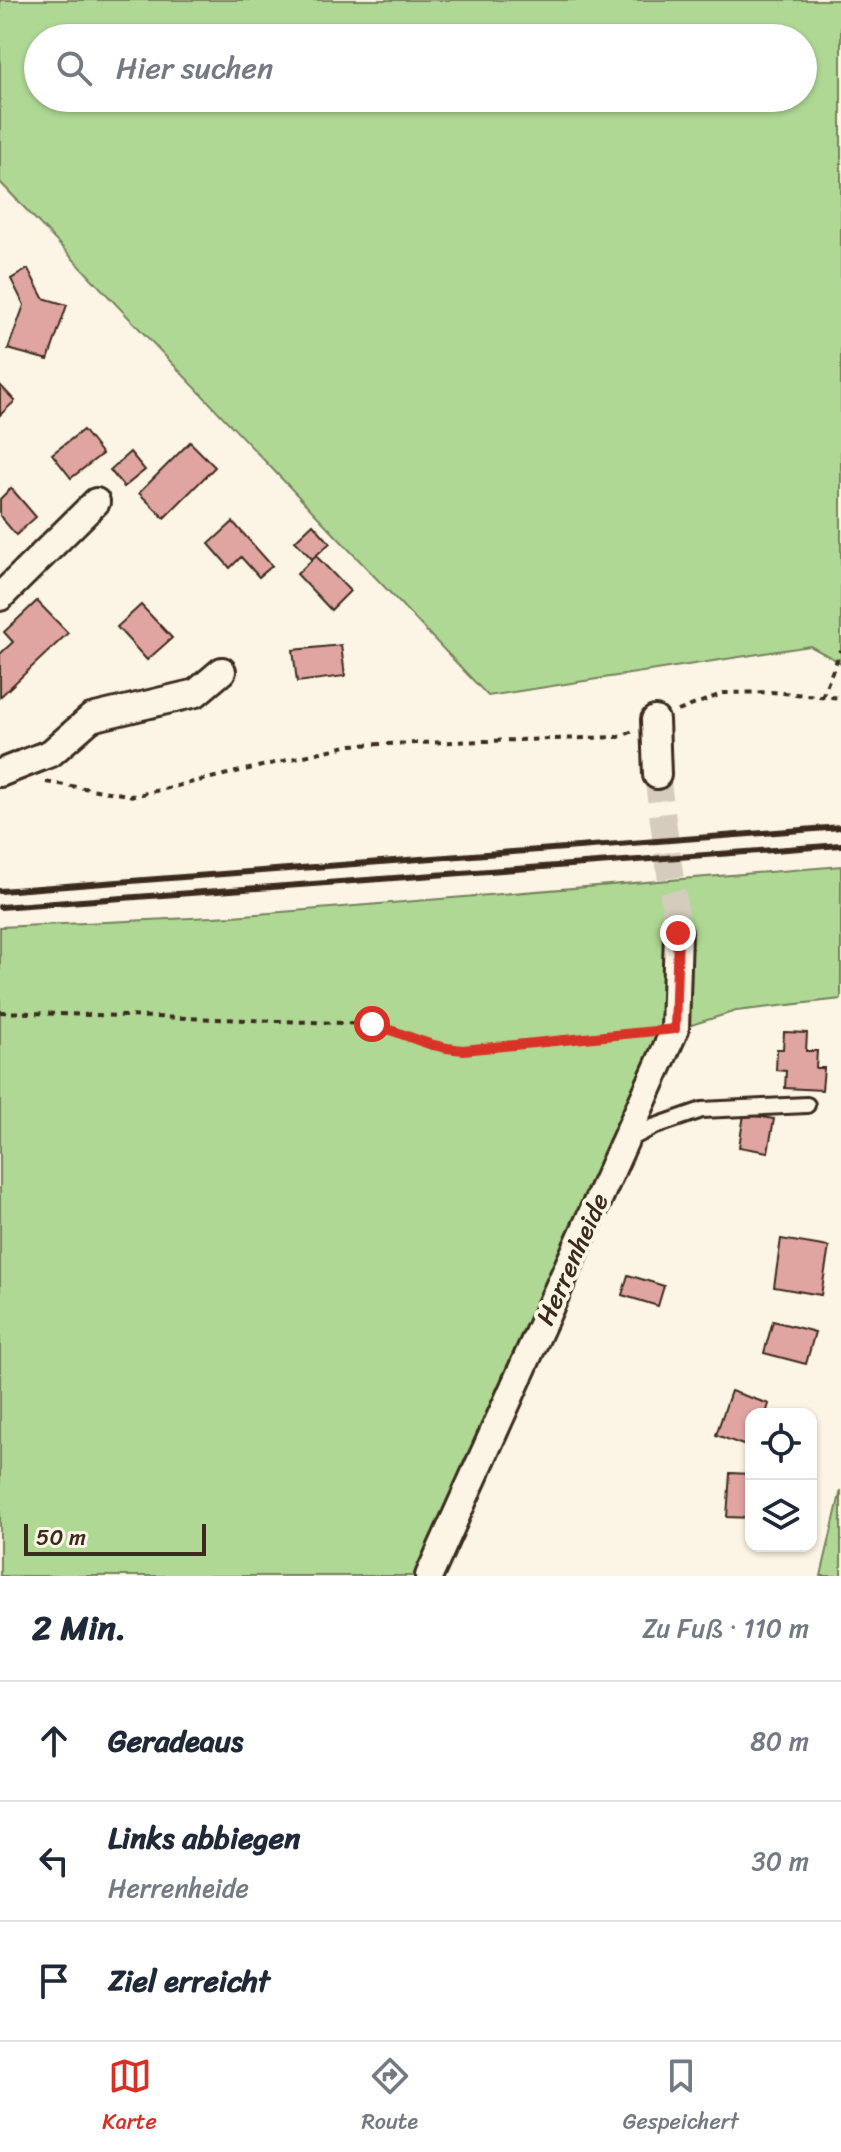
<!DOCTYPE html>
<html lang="de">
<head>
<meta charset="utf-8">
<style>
  :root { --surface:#fff; --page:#f6f6f7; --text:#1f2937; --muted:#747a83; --line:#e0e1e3; --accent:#d93025 }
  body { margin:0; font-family:Sriracha,sans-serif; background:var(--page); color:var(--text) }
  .controls { position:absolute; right:24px; bottom:24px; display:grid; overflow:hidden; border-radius:16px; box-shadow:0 2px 6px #0004 }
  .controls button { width:72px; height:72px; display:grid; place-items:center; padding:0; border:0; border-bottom:2px solid var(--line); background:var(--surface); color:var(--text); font:40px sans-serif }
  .scale { position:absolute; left:24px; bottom:20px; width:182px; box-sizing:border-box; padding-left:8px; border:4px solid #3b2a1e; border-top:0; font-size:22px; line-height:28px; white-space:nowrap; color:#3b2a1e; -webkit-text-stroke:6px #fcf5e5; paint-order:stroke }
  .stop { position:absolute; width:24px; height:24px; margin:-18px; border:6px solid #d93025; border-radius:50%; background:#fff }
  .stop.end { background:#d93025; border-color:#fff; box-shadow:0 2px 8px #0008 }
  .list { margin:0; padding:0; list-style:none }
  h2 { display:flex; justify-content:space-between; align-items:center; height:104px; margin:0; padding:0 32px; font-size:34px }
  h2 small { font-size:26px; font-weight:400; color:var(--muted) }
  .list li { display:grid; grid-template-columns:52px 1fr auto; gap:24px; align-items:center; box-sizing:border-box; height:120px; padding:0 32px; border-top:2px solid var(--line) }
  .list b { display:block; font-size:30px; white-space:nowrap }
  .list p { margin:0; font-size:26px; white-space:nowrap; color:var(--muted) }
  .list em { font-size:26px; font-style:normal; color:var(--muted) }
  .icon { flex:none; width:44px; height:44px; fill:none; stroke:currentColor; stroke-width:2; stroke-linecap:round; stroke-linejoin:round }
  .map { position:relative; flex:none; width:841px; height:1576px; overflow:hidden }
  .search { position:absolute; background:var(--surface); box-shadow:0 2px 6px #0004; left:24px; right:24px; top:24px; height:88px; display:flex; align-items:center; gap:20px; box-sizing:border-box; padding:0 28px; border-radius:44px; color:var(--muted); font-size:30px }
  .sheet { height:464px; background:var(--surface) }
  nav { display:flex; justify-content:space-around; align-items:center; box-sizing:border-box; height:112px; border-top:2px solid var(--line); background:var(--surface); font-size:22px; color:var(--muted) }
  nav a { display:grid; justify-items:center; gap:4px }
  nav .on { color:var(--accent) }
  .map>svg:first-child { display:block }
</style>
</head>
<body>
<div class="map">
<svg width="841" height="1576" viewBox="0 0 841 1576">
  <rect width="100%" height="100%" fill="#fcf5e5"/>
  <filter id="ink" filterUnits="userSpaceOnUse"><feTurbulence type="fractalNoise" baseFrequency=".0125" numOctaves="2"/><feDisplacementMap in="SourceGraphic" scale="16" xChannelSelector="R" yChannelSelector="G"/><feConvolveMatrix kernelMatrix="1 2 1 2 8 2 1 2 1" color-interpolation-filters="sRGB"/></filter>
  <g filter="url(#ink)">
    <g fill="#afd895" stroke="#75815a" stroke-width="2" fill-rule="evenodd">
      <path d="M0 0H841V663L810 646 488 696 0 182ZM38 38H803V98H38Z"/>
      <path d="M841 866V999L736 1011 675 1030 429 1576H0V927L233 916Z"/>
      <path d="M841 1490V1576H821Z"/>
    </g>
    <g fill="#e0a5a1" stroke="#3b2a1e" stroke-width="2">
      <path d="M28 269 43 298 67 305 48 360 8 349 24 305 11 279Z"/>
      <path d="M0 385 15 401 0 415Z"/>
      <path d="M83 430 102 454 71 478 52 454Z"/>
      <path d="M190 442 215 467 164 518 139 493Z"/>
      <path d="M130 452 145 470 124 487 110 470Z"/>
      <path d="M11 488 36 517 16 535 0 516V499Z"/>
      <path d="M233 522 272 566 259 577 241 557 230 568 209 544Z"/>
      <path d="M313 524 330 543 312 559 295 541Z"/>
      <path d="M316 556 350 591 331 610 297 574Z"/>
      <path d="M37 601 68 633 0 697V654L13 642 4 632Z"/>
      <path d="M141 605 172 638 147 660 117 627Z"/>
      <path d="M341 645 345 676 297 682 293 650Z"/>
      <path d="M784 1032 807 1033 806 1051H817L816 1068H824L822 1090 785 1088 786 1071 776 1070 777 1049H783Z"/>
      <path d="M744 1114 774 1119 768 1152 739 1147Z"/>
      <path d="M781 1239 829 1247 821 1295 774 1287Z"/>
      <path d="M628 1275 664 1286 658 1306 622 1295Z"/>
      <path d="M773 1321 815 1332 806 1364 764 1353Z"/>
      <path d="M731 1391 769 1404 766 1414H751V1448L716 1435Z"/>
      <path d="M730 1473 751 1474V1518L727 1517Z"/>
    </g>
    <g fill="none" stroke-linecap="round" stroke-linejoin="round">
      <path stroke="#d5ccbd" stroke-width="26" stroke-dasharray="26 13" stroke-linecap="butt" d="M657 775 678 933"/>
      <g stroke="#3b2a1e" stroke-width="20">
        <path id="lane" d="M628 1140 653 1127 702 1110 807 1105"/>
      </g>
      <g stroke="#3b2a1e" stroke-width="32">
        <g id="street">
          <path d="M0 597 96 502"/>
          <path d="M655 720 657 775"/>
          <path d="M0 773 51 753 91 718 196 693 222 671"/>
          <path d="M429 1576 675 1029 678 933"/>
        </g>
      </g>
      <g stroke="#3b2a1e" stroke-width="4" stroke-dasharray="6 6" stroke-linecap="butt">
        <path d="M822 697 841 650"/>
        <path d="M678 711 724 693 772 692 841 698"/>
        <path d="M46 782 134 796 351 745 619 737 633 731"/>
        <path d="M0 1012 372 1024 401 1032 431 1047 463 1050 648 1032"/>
      </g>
      <use href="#lane" stroke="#fcf5e5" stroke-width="14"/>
      <use href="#street" stroke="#fcf5e5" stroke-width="26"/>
      <g stroke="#3b2a1e" stroke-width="6">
        <path d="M0 891 841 827"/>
        <path d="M0 907 841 845"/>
      </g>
    </g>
  </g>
  <g fill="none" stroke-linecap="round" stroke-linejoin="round" filter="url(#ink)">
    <path stroke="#d93025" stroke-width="10" d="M372 1024C407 1034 425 1047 463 1050L675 1029 678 933"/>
  </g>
  <g text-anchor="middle" stroke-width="8" stroke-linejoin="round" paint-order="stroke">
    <g font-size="26" fill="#3b2a1e" stroke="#fcf5e5">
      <text transform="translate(572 1259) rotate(-66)" y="9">Herrenheide</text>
    </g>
  </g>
</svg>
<div class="controls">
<button><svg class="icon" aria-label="locate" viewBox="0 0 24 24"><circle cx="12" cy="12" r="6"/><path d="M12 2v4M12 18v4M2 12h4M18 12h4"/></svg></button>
<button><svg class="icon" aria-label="layers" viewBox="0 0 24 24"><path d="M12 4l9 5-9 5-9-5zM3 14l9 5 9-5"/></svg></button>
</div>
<div class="scale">50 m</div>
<div class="stop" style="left:372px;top:1024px"></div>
<div class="stop end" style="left:678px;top:933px"></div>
<div class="search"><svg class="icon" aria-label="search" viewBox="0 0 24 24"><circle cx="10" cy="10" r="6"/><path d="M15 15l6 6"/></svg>Hier suchen</div>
</div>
<section class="sheet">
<h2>2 Min.<small>Zu Fuß · 110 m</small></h2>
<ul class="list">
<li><svg class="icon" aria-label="ahead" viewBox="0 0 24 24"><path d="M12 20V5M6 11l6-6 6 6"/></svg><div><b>Geradeaus</b></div><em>80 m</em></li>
<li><svg class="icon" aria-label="left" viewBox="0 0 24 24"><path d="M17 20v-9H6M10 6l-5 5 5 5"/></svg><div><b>Links abbiegen</b><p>Herrenheide</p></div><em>30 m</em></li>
<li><svg class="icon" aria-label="arrive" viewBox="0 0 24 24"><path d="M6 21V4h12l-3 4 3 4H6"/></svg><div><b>Ziel erreicht</b></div></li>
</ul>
</section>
<nav>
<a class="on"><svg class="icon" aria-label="map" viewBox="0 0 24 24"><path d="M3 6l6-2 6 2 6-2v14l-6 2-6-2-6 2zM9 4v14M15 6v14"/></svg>Karte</a>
<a><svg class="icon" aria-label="directions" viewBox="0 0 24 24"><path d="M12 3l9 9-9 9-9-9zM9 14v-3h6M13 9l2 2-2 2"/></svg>Route</a>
<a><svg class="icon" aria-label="saved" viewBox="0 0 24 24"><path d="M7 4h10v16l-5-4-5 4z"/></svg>Gespeichert</a>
</nav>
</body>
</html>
